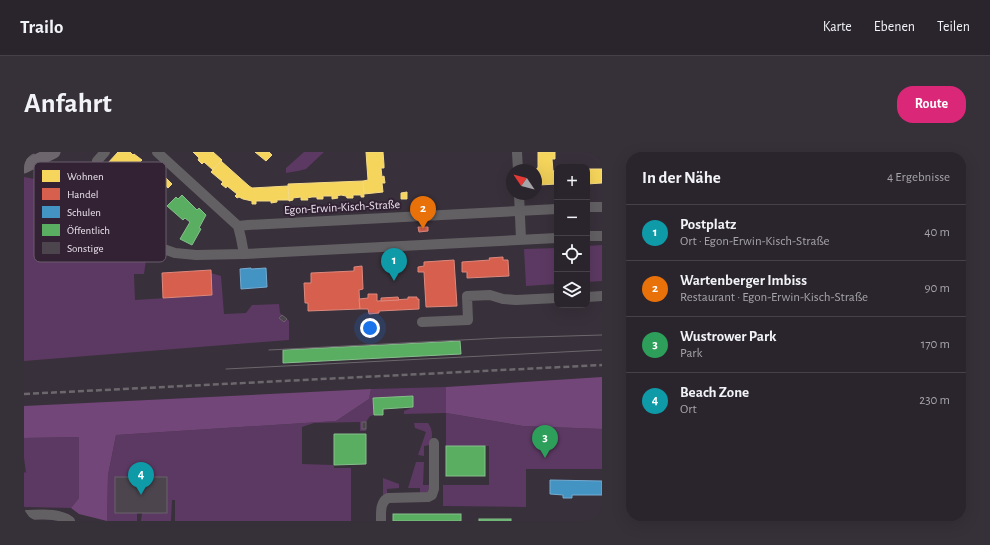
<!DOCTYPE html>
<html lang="de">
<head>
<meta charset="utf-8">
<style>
  :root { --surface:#2a242c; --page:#363038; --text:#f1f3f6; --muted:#a5a4a9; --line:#464148; --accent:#db2777 }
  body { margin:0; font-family:"Alegreya Sans",sans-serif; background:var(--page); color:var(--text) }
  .controls { position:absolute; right:12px; top:12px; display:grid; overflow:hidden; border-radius:8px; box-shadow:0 4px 16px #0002 }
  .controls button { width:36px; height:36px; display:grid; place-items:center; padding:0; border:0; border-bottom:1px solid var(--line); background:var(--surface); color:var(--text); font:20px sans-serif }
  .compass { position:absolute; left:482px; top:12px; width:36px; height:36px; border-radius:50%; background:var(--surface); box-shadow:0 4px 16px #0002; rotate:305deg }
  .you { position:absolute; left:346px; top:176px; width:14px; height:14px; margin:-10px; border:3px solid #fff; border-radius:50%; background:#1a73e8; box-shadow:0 0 0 6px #1a73e833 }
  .badge { display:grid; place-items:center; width:26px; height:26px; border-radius:50%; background:var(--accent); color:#fff; font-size:13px; font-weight:700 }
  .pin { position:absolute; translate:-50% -33px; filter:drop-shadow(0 1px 2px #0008) }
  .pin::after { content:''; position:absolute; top:21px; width:14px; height:12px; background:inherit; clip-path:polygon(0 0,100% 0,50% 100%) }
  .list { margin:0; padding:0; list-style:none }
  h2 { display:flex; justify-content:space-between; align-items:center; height:52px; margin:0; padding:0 16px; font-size:17px }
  h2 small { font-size:13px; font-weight:400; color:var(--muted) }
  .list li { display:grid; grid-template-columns:26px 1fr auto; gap:12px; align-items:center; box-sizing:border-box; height:56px; padding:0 16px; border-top:1px solid var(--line) }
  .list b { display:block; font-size:15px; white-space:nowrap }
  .list p { margin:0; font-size:13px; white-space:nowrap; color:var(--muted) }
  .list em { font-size:13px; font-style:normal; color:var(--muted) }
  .icon { flex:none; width:22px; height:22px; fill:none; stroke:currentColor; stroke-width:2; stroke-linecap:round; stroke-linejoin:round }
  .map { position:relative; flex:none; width:578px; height:369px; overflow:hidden; border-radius:16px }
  header { display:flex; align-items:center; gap:24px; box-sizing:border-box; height:56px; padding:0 20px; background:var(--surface); border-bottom:1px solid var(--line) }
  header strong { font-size:19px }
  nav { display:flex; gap:22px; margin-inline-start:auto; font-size:14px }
  .intro { display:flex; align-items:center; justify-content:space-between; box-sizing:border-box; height:96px; padding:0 24px }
  h1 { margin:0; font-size:28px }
  .button { padding:10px 18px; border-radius:16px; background:var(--accent); color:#fff; font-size:14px; font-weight:700 }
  main { display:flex; gap:24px; padding:0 24px }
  aside { flex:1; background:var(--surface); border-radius:16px; box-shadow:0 4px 16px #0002 }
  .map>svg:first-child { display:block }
</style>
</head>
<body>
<header>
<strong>Trailo</strong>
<nav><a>Karte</a><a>Ebenen</a><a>Teilen</a></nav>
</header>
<div class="intro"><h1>Anfahrt</h1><a class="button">Route</a></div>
<main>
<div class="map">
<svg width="578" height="369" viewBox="0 0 578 369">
  <rect width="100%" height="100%" fill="#38303a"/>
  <g fill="#5c3962">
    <path d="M280 0H300L282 17 274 19 262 21V16Z"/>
    <path d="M0 25 16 28 92 89 123 101 120 122H110L111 148 188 143 187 121 197 124 200 162 222 161 228 153 255 152 256 161 258 163 256 166 260 170 263 167 265 169V188L0 209Z"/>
    <path d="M578 93V129L563 130V94Z"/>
    <path d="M533 96V132L502 134 500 97Z"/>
    <path d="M422 235V261L499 274 578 277V317H502V355L419 354V333H465V294H422V261L380 262V259L389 255V244L349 246 350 263 346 264 342 270H338V277H342V279H336V270L290 271 278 275V312L310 313V316H327V369H151V348H148L147 369H117L118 361H142L143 325H92L113 361V369H83L84 323 92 283 312 269 345 247 347 237Z"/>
    <path d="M390 271H404C409 277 409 287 406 293L400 294V304L394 303 402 280 391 276Z"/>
    <path d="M55 285V346L47 356 0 355V320L2 321 0 306V286Z"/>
    <path d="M392 310H400L399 333H406C404 341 404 341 396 342V336H384Z"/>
    <path d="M359 326 375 332V336L363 337V343L359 344Z"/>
  </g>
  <g fill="#724679">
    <path d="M578 225V277L499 274 422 261V235Z"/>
    <path d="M347 237 345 247 312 269 92 283 84 323 83 369 55 362 47 356 55 346V285L0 286V254Z"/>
  </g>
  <g fill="#f6d55c" stroke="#f4da88">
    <path d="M94 0H106L109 3 110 2 118 8 116 10 122 16 121 17 126 23 123 26 125 28 114 39 113 38 109 42 103 37 102 39 99 37 101 35 97 32 101 28 96 23 99 20 96 17 92 20 83 12Z"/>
    <path d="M169 0H189L198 8 189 18 180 10 178 12 174 8 175 6Z"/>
    <path d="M231 0H245L248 3 242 9Z"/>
    <path d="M342 0H359L360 13V16H357L358 25 360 24 361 31H358L359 40 340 42 339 29 344 28Z"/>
    <path d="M514 0H531V7H528L529 19H533V32L515 33V22H513V16H514Z"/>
    <path d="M197 9 225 34 228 36 264 34 265 48H253V50L247 51V49H232V52H228V49L219 47 215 45 213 46 211 44 213 42 203 34 202 36 197 32 199 30 187 20Z"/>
    <path d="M563 17H578V31L563 32Z"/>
    <path d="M141 25 148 32 144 36 137 30Z"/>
    <path d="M339 29 340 45H337V43H329V46H323L322 44 317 43 313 44 314 46 308 47V44H299V47H293V45H288L283 46 284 48H277V45L269 46V48L265 49 264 32Z"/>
    <path d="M383 40V47H377V41Z"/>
  </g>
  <g fill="#d6604d" stroke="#dd887e">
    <path d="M394 75H404V79L395 80Z"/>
    <path d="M479 105V108H484L485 124 443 126V120H438V110L466 108 465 106Z"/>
    <path d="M430 108 433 154 402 155 400 120H394V115L400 114V110Z"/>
    <path d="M338 114 339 137 335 138 336 157 284 159V151H281L280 131H287V121L330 119V115Z"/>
    <path d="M187 118 188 143 139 146 138 121Z"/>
    <path d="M344 142H353V149L384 147V145H393V147H395V157L355 159V161L345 162 344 157H336L335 147 344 146Z"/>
    <path d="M374 145 375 148 357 149V146Z"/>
  </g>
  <g fill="#4393c3" stroke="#76abd0">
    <path d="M227 116V117L242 116 243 135 217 137 216 117Z"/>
    <path d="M526 328 578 329V343H548V346H539V343L526 342Z"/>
  </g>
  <g fill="#5aae61" stroke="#86be8c">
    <path d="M158 43 173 58 175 56 182 63 175 76 177 77 168 93 156 87 166 70 161 66 159 68 143 54 152 45 154 47Z"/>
    <path d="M436 189 437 202 259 211V198Z"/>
    <path d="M389 244V255L359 257V263H350L349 246Z"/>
    <path d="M310 282H342V312L310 313Z"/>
    <rect x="422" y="294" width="39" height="30"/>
    <rect x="369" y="362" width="68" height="7"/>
    <rect x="455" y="367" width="32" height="2"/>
  </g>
  <g fill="#4c454e" stroke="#69626a">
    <path d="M258 163 263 167 260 170 255 166Z"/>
    <rect x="338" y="270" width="4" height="7"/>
    <rect x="91" y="325" width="52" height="36"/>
  </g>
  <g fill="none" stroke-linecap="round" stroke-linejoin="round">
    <g stroke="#636064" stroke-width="10">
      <path d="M0 0 94 76 106 84 128 93 151 101 172 103 220 102 533 86"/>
      <path d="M81 0 73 9 71 18 75 25 119 66"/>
      <path d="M133 0 214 74 217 86 220 102"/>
      <path d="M493 0 494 18"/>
      <path d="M495 42 497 87"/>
      <path d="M563 55H578"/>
      <path d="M214 74 224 73 533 57"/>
      <path d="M563 84H578"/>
      <path d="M563 145 578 144"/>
      <path d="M398 170 444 168 443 144 466 143 479 147 492 148 533 146"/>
      <path d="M0 363C16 363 33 360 46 369"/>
      <path d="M357 369C357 360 356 350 364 346L404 345 408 343 410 337V291"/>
    </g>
    <path stroke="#6d676d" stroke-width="13" d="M0 15 30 0"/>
    <g stroke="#6c676d" stroke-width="1">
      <path d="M245 198 476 186 578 183"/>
      <path d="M202 217 578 198"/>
    </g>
    <path stroke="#6c676d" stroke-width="2.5" stroke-dasharray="6 3" stroke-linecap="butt" d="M0 242 578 213"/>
  </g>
  <g text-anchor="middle" stroke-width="4" stroke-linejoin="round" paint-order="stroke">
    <g font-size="12" fill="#eee4ef" stroke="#322234">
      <text transform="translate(318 55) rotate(-3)" y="4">Egon-Erwin-Kisch-Straße</text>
    </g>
  </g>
  <rect x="10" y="10" width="132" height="100" rx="6" fill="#322234" stroke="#6a5c6c" stroke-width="1"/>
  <rect x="18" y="18" width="18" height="12" fill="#f6d55c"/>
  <rect x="18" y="36" width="18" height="12" fill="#d6604d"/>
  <rect x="18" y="54" width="18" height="12" fill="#4393c3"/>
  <rect x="18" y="72" width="18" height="12" fill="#5aae61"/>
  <rect x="18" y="90" width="18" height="12" fill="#4c454e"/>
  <g font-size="11" fill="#eee4ef">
    <text x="43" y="28">Wohnen</text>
    <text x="43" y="46">Handel</text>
    <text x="43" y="64">Schulen</text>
    <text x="43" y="82">Öffentlich</text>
    <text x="43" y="100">Sonstige</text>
  </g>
</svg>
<div class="controls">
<button>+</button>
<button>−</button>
<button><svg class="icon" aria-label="locate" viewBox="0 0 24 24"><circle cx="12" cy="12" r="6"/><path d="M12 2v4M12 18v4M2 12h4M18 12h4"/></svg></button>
<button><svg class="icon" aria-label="layers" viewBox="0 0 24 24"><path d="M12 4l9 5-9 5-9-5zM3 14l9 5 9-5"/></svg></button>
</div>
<svg class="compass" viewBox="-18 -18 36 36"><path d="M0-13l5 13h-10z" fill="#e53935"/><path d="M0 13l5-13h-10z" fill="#a5a4a9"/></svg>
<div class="you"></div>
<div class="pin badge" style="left:370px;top:129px;background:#0f9aa8">1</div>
<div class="pin badge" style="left:399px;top:77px;background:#e8710a">2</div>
<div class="pin badge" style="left:521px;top:306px;background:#2e9e5b">3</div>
<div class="pin badge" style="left:117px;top:343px;background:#0f9aa8">4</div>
</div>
<aside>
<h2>In der Nähe<small>4 Ergebnisse</small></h2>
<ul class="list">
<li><span class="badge" style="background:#0f9aa8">1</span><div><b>Postplatz</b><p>Ort · Egon-Erwin-Kisch-Straße</p></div><em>40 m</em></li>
<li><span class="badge" style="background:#e8710a">2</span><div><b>Wartenberger Imbiss</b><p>Restaurant · Egon-Erwin-Kisch-Straße</p></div><em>90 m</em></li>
<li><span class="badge" style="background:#2e9e5b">3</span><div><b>Wustrower Park</b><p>Park</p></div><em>170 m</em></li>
<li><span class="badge" style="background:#0f9aa8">4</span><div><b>Beach Zone</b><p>Ort</p></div><em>230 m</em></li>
</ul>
</aside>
</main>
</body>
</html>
